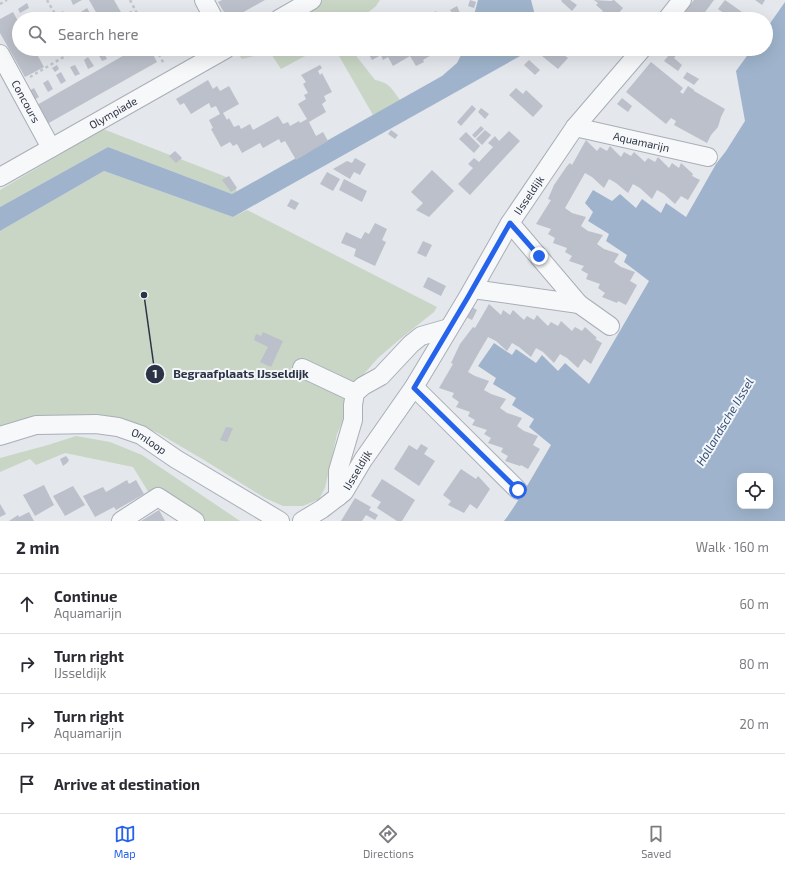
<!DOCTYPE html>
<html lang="en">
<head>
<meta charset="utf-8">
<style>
  :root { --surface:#fff; --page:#f2f2f3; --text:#2b2b33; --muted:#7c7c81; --line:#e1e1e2; --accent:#2563eb }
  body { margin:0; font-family:"Exo 2",sans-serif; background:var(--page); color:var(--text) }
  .controls { position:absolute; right:12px; bottom:12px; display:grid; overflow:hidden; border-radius:8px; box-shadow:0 4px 16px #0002 }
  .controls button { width:36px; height:36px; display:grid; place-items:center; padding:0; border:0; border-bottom:1px solid var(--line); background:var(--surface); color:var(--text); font:20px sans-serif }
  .stop { position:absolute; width:12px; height:12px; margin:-9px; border:3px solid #2563eb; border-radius:50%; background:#fff }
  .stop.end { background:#2563eb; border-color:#fff; box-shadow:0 1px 4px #0008 }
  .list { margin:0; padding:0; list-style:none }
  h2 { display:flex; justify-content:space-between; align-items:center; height:52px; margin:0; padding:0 16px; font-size:17px }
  h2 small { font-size:13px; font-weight:400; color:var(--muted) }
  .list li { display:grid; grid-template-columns:26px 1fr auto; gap:12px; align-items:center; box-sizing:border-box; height:60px; padding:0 16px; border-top:1px solid var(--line) }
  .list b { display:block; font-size:15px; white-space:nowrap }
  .list p { margin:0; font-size:13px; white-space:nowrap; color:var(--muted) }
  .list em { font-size:13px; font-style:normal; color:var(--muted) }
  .icon { flex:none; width:22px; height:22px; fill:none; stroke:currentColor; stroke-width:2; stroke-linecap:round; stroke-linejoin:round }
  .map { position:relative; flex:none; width:785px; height:521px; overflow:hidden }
  .search { position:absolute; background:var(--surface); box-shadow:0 4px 16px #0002; left:12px; right:12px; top:12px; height:44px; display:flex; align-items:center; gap:10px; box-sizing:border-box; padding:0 14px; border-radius:22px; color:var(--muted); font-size:15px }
  .sheet { height:292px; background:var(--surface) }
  nav { display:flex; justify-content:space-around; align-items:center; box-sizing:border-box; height:56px; border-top:1px solid var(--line); background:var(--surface); font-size:11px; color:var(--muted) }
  nav a { display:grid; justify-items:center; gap:2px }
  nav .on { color:var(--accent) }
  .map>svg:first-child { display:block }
</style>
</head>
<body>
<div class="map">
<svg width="785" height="521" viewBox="0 0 785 521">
  <rect width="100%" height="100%" fill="#e4e7ec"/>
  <g fill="#c9d6c5">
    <path d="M323 0H380L376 6 360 19H289Z"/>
    <path d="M237 49H318L281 69 270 52 242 59 235 50Z"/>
    <path d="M335 49H353L357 57 375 80C390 83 391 88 400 100L373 115Z"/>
    <path d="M103 129 224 176 230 179 237 191 232 194 108 147 0 207V190Z"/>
    <path d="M104 171 233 217 247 210 437 307 434 312 400 339 378 358 356 383 346 414 337 434 325 488 319 499 303 506H283L265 498 204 460 158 433 131 422 100 416 70 415 49 416 0 427V231Z"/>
    <path d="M76 436 110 442 142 455 240 521H203L149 493 133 467 65 453 36 465 30 459 0 472V458L48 445Z"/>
  </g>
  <g fill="#9fb4cc" fill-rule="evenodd">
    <path d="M478 0H531L536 19H473Z"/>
    <path d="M785 2V521H504C522 497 536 470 551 445L529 427 534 419 512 405 516 398 493 384 496 378 478 366 494 343 512 355 516 349 536 363 542 355 558 371 565 363 589 384 649 281 624 262 627 255 606 241 609 234 588 221 593 212 585 203 593 190 612 201 620 194 636 208 642 199 661 213 666 203 686 217 716 164 726 151 745 121 736 71 752 49H766V29ZM740 476H770V506H740Z"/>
    <path d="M464 49H530L529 51 233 217 104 171 0 231V207L108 147 232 194 442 76 457 63Z"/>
  </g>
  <g fill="#bbc0ca">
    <path d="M71 0H82L73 5Z"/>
    <path d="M89 0H114L122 14 114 19H100Z"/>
    <path d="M222 0H265L231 19H228L218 2Z"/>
    <path d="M470 0 476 2 474 8 468 6Z"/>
    <path d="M562 0H570L577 5 572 11 561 1Z"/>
    <path d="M594 0 611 1 614 0 623 8 614 19H605L599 15 603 11 596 5 598 3Z"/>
    <path d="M694 0H714L700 19H695L685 11Z"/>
    <path d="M725 0 742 12 736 19H732L718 9Z"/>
    <path d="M755 0H765L762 5Z"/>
    <path d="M27 3 29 8 20 13 18 9Z"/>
    <path d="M457 6 460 13 454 16 450 10Z"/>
    <path d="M87 8 90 13 81 18 78 14Z"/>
    <path d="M63 11 66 16 62 19 59 13Z"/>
    <path d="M436 11 438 16 446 12 450 19H422Z"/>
    <path d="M13 12 19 23V49H34L44 67 25 77 0 33V19Z"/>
    <path d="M40 14 42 19H31L34 18Z"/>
    <path d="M40 49H53L43 54Z"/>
    <path d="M102 49 107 59 102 61 97 52Z"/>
    <path d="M113 49H120L121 51 116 53Z"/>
    <path d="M135 49H150L157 62 47 124 37 105Z"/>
    <path d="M346 49H356L349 53Z"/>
    <path d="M366 49H440V50L423 60 424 62 416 66 410 56 393 66 388 57 383 60 381 55 372 60Z"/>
    <path d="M542 49H569L564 55 568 58 558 69 542 56 546 52Z"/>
    <path d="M661 49H681L674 58 682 65 678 71 664 61 669 55Z"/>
    <path d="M88 57 94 66 88 69 84 60Z"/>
    <path d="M529 60 540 70 535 75 524 65Z"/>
    <path d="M651 62 683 88 680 92 683 94 688 86 694 90V91L725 109 721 117 718 127 711 135 707 143 674 125 676 121 671 118 666 124 626 92Z"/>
    <path d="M57 65 59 69 55 72 52 68Z"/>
    <path d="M75 65 80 74 75 76 70 67Z"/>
    <path d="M320 65 322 68 318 71 320 75 322 73 332 92 324 96 326 101 322 104 326 112 309 122 316 136 323 132 328 141 296 160 285 141 281 143 279 139 263 148 260 143 242 153 237 144 233 146 230 142 221 147 211 129 213 128 209 120 220 114 216 106 211 108 209 103 191 114 184 103 180 105 176 99 208 80 213 89 217 86 220 91 229 86 239 104 223 113 227 120 229 118 234 127 239 125 241 129 250 124 253 130 278 116 283 124 288 122 290 126 299 121 300 123 307 119 298 104 306 99 304 95 308 93 303 84 306 82 301 75Z"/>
    <path d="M61 72 66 81 61 84 56 75Z"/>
    <path d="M687 72 699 79 694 85 683 78Z"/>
    <path d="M48 80 53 89 48 92 43 83Z"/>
    <path d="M34 88 39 97 34 100 29 91Z"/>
    <path d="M516 88 523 94 526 90 543 106 533 117 509 95Z"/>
    <path d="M622 98 632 106 628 112 617 104Z"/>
    <path d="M472 105 476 109 461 126 457 122Z"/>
    <path d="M481 108 489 114 485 119 478 112Z"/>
    <path d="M481 126 484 129 475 138 472 135Z"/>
    <path d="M391 130 398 135 395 139 388 134Z"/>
    <path d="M485 130 491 135 482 145 476 139Z"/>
    <path d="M509 131 520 141 470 195 458 184 473 168 468 164 474 158 479 162 493 147 488 143 495 136 499 141Z"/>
    <path d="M466 132 480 146 474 153 459 139Z"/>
    <path d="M586 140 597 151 600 147 607 151 610 146 621 157 624 152 631 156 634 152 645 162 648 158 655 162 658 157 669 168 672 163 679 168 681 163 693 174 692 176 700 180 688 200 681 196 675 204 664 194 657 190 652 199 640 188 633 184 628 193 616 183 609 179 604 188 592 177 585 173 565 208 572 213 586 217 581 226 588 231 603 235 597 244 604 249 619 254 614 262 621 267 635 272 630 281 637 285 626 305 618 301 617 303 602 297 605 293 598 288 600 284 586 279 588 274 581 270 584 266 569 261 572 256 565 252 567 248 553 243 555 238 548 234 551 229 536 224 551 200 548 199 554 185 567 166 570 163 572 165Z"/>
    <path d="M175 151 182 158 176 163 169 156Z"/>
    <path d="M355 158 366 164 360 175 354 172 350 179 333 169 347 161 352 163Z"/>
    <path d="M432 170 454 191 429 217 416 210 423 203 411 192Z"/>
    <path d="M327 172 340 179 333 191 320 184Z"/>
    <path d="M229 176 237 188 231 192 222 180Z"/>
    <path d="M344 179 367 191 362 202 339 190Z"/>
    <path d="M291 199 299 203 295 210 287 206Z"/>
    <path d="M375 223 387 229 382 240 386 242 375 266 354 256 356 249 341 243 346 232 361 239 365 232 369 234Z"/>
    <path d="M423 241 432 245 426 257 417 253Z"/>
    <path d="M428 277 446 286 441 296 423 287Z"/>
    <path d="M489 304 501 315 503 310 510 315 513 310 524 320 527 316 534 320 537 315 548 326 551 322 558 326 561 321 572 331 575 327 582 331 585 327 597 338 595 339 602 343 591 364 584 359 578 368 567 358 560 354 554 363 543 352 536 348 531 357 519 347 512 343 507 351 496 341 488 337 478 354 468 372 475 376 489 381 484 390 491 394 506 399 500 408 507 413 522 418 517 426 524 431 538 436 533 445 540 449 528 469 521 465 520 466 505 461 508 456 501 452 503 448 488 443 491 438 484 434 487 430 472 425 475 420 468 416 470 412 456 407 459 402 452 397 454 393 439 388 453 364 451 363 460 344 473 327 475 328Z"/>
    <path d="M472 307 477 310 472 320 466 317Z"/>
    <path d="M263 332 283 341 271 367 260 362 268 347 254 340 256 334 261 336Z"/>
    <path d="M226 427 233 428 227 442 220 440Z"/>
    <path d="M421 444 428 448 424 454 435 461 419 486 394 469 409 445 417 450Z"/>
    <path d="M66 456 69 460 67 463 63 466 60 459Z"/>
    <path d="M461 469 476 479 478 476 490 489 477 509 470 504 464 513 448 505 451 501 443 495Z"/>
    <path d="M382 479 415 500 402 521H397L377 508 381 502 371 496Z"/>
    <path d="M127 480 129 484 136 480 144 494 116 510 114 507 95 517 83 496 103 487 106 492Z"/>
    <path d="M44 485 54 505 35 516 23 495Z"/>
    <path d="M73 486 85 505 65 516 53 496Z"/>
    <path d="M355 498 371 507 369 510 378 515 375 520 366 515 362 521H341Z"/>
    <path d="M0 504 6 514 0 517Z"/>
    <path d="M159 510 165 521H141Z"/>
    <path d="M29 512 34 521H9L18 515 19 517Z"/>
  </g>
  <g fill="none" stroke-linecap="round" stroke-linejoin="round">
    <g stroke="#a9aeb7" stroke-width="20">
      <g id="minor">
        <path d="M204 0 214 19"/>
        <path d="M279 19 312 0"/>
        <path d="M667 19 682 0"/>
        <path id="s1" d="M0 54 51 148"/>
        <path id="s2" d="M575 127 708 157"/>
        <path id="s3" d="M0 177 226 49"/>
        <path d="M510 223 579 304 610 326"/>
        <path d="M473 289 579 304"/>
        <path d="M302 368 355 393"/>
        <path d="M414 387 518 490"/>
        <path id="s4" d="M0 436 36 425 96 424 118 427 141 435 176 459 280 521"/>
        <path d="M338 497V471L353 420V405L355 393 363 386 381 376 411 344 421 336 449 328"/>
        <path d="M121 521 158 497 195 521"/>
        <path id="s5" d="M302 521 322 509 344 492 363 460 414 387 468 297 510 223 575 127 642 49"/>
      </g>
    </g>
    <g stroke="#c2c5cb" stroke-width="2.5" stroke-dasharray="3 3" stroke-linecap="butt">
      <path d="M47 0 58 19"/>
      <path d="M130 0 140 19"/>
      <path d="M0 4 7 0"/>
      <path d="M119 19 135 10"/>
      <path d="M156 49 164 64"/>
      <path d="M30 77 72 52 73 49"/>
    </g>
    <use href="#minor" stroke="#f7f8fa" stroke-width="18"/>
  </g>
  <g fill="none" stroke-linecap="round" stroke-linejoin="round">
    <path stroke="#2563eb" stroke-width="5" d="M518 490 414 388 468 297 510 223 539 256"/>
  </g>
  <g text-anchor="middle" stroke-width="4" stroke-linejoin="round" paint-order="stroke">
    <g font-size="11" fill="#2b3445" stroke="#f4f6f9">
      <text dy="4" stroke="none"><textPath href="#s1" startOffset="54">Concours</textPath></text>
      <text dy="4" stroke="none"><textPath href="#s3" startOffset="130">Olympiade</textPath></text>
      <text dy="4" stroke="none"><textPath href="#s2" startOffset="68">Aquamarijn</textPath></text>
      <text dy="4" stroke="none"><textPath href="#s5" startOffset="401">IJsseldijk</textPath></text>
      <text dy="4" stroke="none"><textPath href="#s4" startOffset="154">Omloop</textPath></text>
      <text dy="4" stroke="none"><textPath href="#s5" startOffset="77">IJsseldijk</textPath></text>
    </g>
    <g font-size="12" font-style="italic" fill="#34527a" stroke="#f4f6f9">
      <text transform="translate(725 422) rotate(-59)" y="4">Hollandsche IJssel</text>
    </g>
  </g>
  <path fill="none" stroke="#2b3445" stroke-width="1.5" d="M144 295L155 374"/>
  <g fill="#2b3445" stroke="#f4f6f9" stroke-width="1.5">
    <circle cx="144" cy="295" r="4"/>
    <circle cx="155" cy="374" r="10"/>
  </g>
  <g font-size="12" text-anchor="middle" font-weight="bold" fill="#fff">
    <text x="155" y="378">1</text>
  </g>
  <g font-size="12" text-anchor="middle" font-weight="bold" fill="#2b3445" stroke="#f4f6f9" stroke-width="4" stroke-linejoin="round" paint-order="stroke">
    <text x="241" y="378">Begraafplaats IJsseldijk</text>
  </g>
</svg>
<div class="controls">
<button><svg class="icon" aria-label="locate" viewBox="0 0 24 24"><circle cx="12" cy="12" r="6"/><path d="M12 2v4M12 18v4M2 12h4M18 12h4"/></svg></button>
</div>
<div class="stop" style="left:518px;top:490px"></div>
<div class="stop end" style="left:539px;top:256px"></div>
<div class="search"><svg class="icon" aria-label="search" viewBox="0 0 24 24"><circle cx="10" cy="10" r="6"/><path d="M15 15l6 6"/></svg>Search here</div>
</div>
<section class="sheet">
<h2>2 min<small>Walk · 160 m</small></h2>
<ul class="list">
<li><svg class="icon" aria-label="ahead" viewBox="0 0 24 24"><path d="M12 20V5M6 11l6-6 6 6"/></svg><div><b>Continue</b><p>Aquamarijn</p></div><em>60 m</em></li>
<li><svg class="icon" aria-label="right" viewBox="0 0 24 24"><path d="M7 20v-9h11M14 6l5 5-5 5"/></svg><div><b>Turn right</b><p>IJsseldijk</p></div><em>80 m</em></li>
<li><svg class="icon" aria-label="right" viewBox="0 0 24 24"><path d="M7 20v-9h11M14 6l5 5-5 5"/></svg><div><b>Turn right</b><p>Aquamarijn</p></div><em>20 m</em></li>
<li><svg class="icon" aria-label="arrive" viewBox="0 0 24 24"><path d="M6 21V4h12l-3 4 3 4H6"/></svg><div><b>Arrive at destination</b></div></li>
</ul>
</section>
<nav>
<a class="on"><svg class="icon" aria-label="map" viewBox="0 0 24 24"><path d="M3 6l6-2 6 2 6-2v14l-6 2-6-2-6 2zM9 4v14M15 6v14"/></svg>Map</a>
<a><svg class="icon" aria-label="directions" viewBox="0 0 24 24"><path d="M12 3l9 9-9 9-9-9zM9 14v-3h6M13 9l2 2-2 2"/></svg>Directions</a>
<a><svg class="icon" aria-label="saved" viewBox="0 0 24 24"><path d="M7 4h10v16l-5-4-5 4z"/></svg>Saved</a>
</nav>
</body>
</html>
